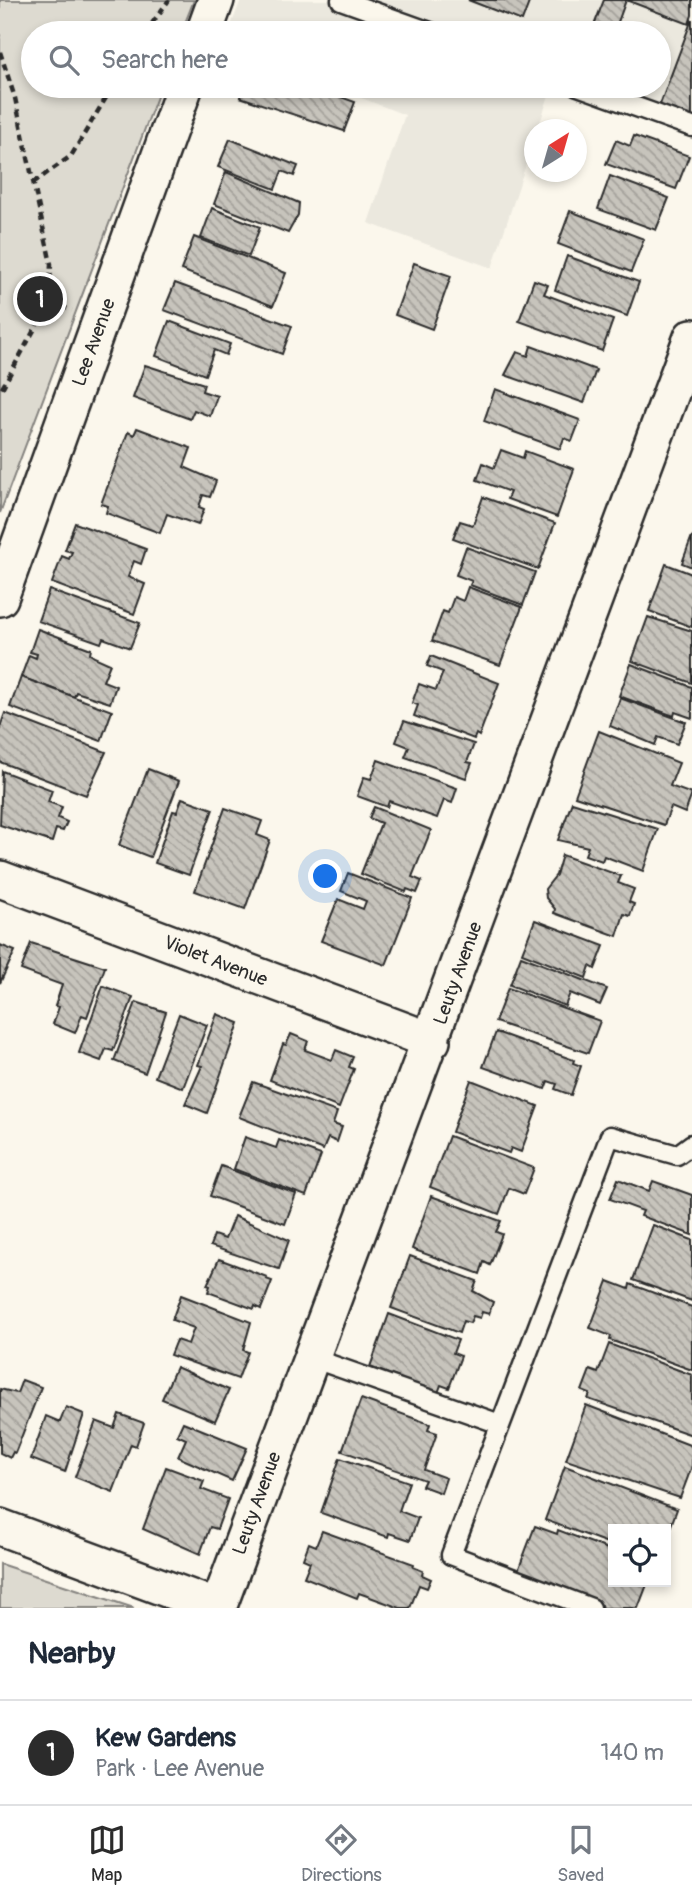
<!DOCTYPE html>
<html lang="en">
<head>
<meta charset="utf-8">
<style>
  :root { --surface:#fff; --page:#f2f2f3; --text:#1f2937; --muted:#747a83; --line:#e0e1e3; --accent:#2b2b2b }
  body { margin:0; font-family:Pangolin,sans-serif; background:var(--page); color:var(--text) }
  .controls { position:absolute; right:21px; bottom:21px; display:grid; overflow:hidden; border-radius:0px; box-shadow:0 4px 10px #0003 }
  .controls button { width:63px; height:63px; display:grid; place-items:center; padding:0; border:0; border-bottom:2px solid var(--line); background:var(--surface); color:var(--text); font:35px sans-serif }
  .compass { position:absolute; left:524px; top:119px; width:63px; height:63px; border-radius:50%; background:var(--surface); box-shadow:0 4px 10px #0003; rotate:37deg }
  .you { position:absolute; left:326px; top:877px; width:24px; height:24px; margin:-18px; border:5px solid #fff; border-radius:50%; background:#1a73e8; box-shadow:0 0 0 10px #1a73e833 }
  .badge { display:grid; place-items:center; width:46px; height:46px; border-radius:50%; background:var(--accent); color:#fff; font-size:23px; font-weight:700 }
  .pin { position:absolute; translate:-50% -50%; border:4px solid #fff; box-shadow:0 2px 7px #0006 }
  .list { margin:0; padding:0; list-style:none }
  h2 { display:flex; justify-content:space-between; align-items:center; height:91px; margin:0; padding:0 28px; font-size:30px }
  h2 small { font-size:23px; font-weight:400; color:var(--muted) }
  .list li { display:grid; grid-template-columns:46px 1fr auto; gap:21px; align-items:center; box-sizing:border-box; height:105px; padding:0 28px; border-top:2px solid var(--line) }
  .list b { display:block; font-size:26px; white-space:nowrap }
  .list p { margin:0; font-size:23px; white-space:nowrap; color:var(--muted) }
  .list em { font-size:23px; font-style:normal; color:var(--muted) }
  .icon { flex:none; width:38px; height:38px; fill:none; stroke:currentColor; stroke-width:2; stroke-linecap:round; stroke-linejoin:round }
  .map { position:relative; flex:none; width:692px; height:1608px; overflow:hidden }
  .search { position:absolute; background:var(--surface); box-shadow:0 4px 10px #0003; left:21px; right:21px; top:21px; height:77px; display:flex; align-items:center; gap:18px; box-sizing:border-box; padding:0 24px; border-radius:38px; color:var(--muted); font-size:26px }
  .sheet { height:196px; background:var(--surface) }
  nav { display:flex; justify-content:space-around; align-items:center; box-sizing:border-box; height:98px; border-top:2px solid var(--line); background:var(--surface); font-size:19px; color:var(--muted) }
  nav a { display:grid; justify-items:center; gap:4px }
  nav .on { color:var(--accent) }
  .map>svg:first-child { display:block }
</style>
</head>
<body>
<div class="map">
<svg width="692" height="1608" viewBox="0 0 692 1608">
  <defs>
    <pattern id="building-back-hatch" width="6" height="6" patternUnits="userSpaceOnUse" patternTransform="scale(1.75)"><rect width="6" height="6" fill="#c7c4bc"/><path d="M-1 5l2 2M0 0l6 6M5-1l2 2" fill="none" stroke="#a29f99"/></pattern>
  </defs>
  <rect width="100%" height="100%" fill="#fbf7ec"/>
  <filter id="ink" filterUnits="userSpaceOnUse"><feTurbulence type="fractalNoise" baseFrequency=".0143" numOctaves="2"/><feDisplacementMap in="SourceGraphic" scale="14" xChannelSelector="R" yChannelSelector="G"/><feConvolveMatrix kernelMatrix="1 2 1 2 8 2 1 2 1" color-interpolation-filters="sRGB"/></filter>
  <g filter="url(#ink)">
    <g fill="#ebe8de">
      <path d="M241 0H692V132L560 86H659V33H228Z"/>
      <path d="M331 86H552L538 129 534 130V140L492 268 368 223 405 115Z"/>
    </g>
    <g fill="#dddad0" stroke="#84827e" stroke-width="2">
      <path d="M0 0H194L181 33H33V86H161L0 513Z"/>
      <path d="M0 1564 134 1608H0Z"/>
    </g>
    <g fill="url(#building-back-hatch)" stroke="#2b2b2b" stroke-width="2">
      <path d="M468 0H530L522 21Z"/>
      <path d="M604 0H626L614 33H591Z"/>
      <path d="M626 0H692V15L689 24Z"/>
      <path d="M692 19V123L658 110Z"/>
      <path d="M244 86H310L355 102 344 131 240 97Z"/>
      <path d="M634 136 689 156 676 189 606 164 616 140 630 146Z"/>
      <path d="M230 139 298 166 294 176 282 171 275 189 218 167Z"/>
      <path d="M226 172 299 203 298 215 288 233 214 204Z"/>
      <path d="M610 176 669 198 656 230 598 209Z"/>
      <path d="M212 208 260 227 249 256 201 238Z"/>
      <path d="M570 211 644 239 631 272 558 244Z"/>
      <path d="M194 237 286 273 273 306 181 270Z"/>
      <path d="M567 256 639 282 627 316 555 290Z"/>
      <path d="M414 263 451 276 432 329 395 315Z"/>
      <path d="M534 280 548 285 544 294 613 320 602 351 519 321Z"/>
      <path d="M175 283 292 326 282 354 164 310Z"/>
      <path d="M169 321 230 344 226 355 214 350 205 375 156 356Z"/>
      <path d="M531 346 596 370 584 403 505 375 517 352 528 356Z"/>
      <path d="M145 365 204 384 202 391 217 396 210 416 194 410 190 419 133 398Z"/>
      <path d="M495 389 580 420 572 441 564 438 560 449 484 421Z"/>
      <path d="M137 428 191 448 184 467 216 481 210 497 203 495 199 507 204 509 198 525 167 514 160 533 106 513 108 506 101 504 128 432 134 435Z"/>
      <path d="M501 450 523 458 525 451 574 469 557 517 507 499 510 492 477 480 483 463 494 468Z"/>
      <path d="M483 497 555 523 538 569 453 538 460 521 473 525Z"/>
      <path d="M75 523 146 549 141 564 134 561 128 577 145 584 134 614 52 583 62 556 69 559 72 552 65 550Z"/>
      <path d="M692 536V567L682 563Z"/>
      <path d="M466 547 535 572 523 605 470 585 472 581 456 575Z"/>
      <path d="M666 564 692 574V627L649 611Z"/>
      <path d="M468 587 522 607 500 665 432 641 443 611 448 613 454 597 463 601Z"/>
      <path d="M49 590 140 623 130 648 103 638 101 643 38 621Z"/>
      <path d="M648 617 692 631V683L632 661Z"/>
      <path d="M38 629 91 649 90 654 94 657 110 664 103 681 116 686 110 703 76 692 74 697 21 677 29 655 36 658 37 654 30 652Z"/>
      <path d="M431 656 499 683 479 736 476 734 474 739 414 716 418 705 412 703 419 684 436 690 443 672 427 666Z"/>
      <path d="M631 664 692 687V718L675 712 674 716 619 696Z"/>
      <path d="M21 677 112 711 101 741 10 707Z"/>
      <path d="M620 698 686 722 677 744 658 737 655 745 610 726Z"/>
      <path d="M5 713 106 752 86 795 0 762V727Z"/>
      <path d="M404 721 474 744 467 762 472 763 466 778 405 757 409 747 396 742Z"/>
      <path d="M599 731 679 763 670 786 692 794 685 813 671 807 664 825 575 796Z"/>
      <path d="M378 760 457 788 452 803 444 800 437 818 389 801 387 807 357 796 364 777 371 779Z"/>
      <path d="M148 769 179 781 150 857 119 845Z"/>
      <path d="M2 771 52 790 48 802 62 807 58 818 67 822 63 831 56 829 52 842 0 825Z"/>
      <path d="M182 798 213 809 189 875 155 863 173 811 177 812Z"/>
      <path d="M572 802 658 829 643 871 604 856 602 861 585 855 588 847 558 840Z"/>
      <path d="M374 807 431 830 412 877 422 881 417 893 407 889 406 892 361 874 381 823 369 818Z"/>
      <path d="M225 808 262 821 257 835 270 840 245 909 195 891Z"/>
      <path d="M562 855 621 876 618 883 634 889 629 902 634 904 630 916 624 914 617 936 554 913 555 909 546 898 545 889 556 875Z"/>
      <path d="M348 873 412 898 386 965 321 941 338 899 363 909 366 901 341 891Z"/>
      <path d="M535 920 604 946 595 969 590 966 586 978 522 953Z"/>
      <path d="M31 943 105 967 87 1017 82 1015 75 1033 53 1024 59 1007 55 1006 62 985 21 970Z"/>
      <path d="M0 945 15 951 0 983Z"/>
      <path d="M521 956 607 989 600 1005 570 993 565 1006 510 985Z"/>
      <path d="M103 986 133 997 113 1051 106 1049 101 1061 79 1053Z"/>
      <path d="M508 988 600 1021 588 1053 495 1022Z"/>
      <path d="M136 1002 166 1012 145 1073 114 1061Z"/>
      <path d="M179 1014 207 1025 183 1088 155 1077Z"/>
      <path d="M217 1014 239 1023 207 1113 185 1104 202 1066 198 1065Z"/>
      <path d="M496 1032 574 1060 573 1063 581 1066 571 1095 555 1089 557 1084 548 1081 545 1089 483 1067Z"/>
      <path d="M291 1034 308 1041 305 1050 332 1060 336 1050 353 1057 349 1067 354 1069 339 1108 270 1080 283 1044 286 1045Z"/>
      <path d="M471 1080 538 1106 521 1152 511 1148 509 1153 452 1132Z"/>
      <path d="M253 1082 337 1112 333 1124 342 1127 337 1142 328 1138 323 1150 239 1117Z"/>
      <path d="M449 1136 534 1168 524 1194 509 1188 499 1214 430 1187Z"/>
      <path d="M245 1137 276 1148 279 1140 321 1155 306 1196 234 1169Z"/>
      <path d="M221 1166 296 1194 285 1224 210 1196Z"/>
      <path d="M618 1179 649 1191 653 1181 692 1195V1235L641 1216 643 1211 610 1199Z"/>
      <path d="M431 1196 501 1221 496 1232 502 1234 490 1265 484 1262 480 1274 412 1249Z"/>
      <path d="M234 1216 289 1240 279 1269 210 1246 214 1235 225 1239Z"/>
      <path d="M653 1225 692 1240V1301L633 1280Z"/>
      <path d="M410 1256 477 1281 473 1291 493 1302 489 1314 482 1312 480 1318 473 1316 470 1323 463 1321 459 1333 391 1308Z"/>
      <path d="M219 1259 267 1277 266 1279 272 1281 261 1309 255 1306 254 1309 208 1292 210 1286 207 1285Z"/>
      <path d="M608 1281 629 1289 630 1284 692 1307V1370L610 1340 611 1336 590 1328Z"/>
      <path d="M181 1295 251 1322 243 1350 248 1352 238 1379 170 1355 176 1340 188 1344 194 1328 172 1320Z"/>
      <path d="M389 1314 458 1340 453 1353 461 1356 449 1388 441 1385 438 1393 370 1367Z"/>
      <path d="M609 1344 692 1375V1435L588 1399 590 1394 582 1391 590 1370 598 1373Z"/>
      <path d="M176 1367 229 1390 215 1421 162 1399Z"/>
      <path d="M22 1380 41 1387 15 1453 13 1452 10 1458 0 1453V1389L17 1393Z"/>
      <path d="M361 1399 430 1424 428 1430 437 1433 424 1470 446 1478 441 1493 422 1486 425 1480 342 1451Z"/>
      <path d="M586 1405 692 1446V1466L680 1498 566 1460Z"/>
      <path d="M66 1407 84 1414 65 1472 31 1459 46 1416 60 1422Z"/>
      <path d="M119 1414 144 1423 136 1446 131 1444 113 1492 75 1477 96 1421 114 1428Z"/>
      <path d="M183 1422 247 1448 232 1481 178 1457 186 1439 177 1435Z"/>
      <path d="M340 1458 409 1482 399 1511 418 1518 410 1540 389 1533 388 1537 321 1513Z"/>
      <path d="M565 1466 677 1509 666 1539V1529H613V1545L545 1520Z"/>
      <path d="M166 1467 204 1481 201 1489 228 1499 217 1529 210 1527 200 1554 143 1529Z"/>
      <path d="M535 1526 557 1534 558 1530 613 1551V1582H648L638 1608H596L516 1576Z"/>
      <path d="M322 1531 414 1564 413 1567 423 1571 422 1575 431 1579 427 1588 419 1585 410 1608H400L359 1593 357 1598 304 1577 310 1562 303 1559 309 1543 316 1546Z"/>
    </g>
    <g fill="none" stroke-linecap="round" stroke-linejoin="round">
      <g stroke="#2b2b2b" stroke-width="23">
        <g id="lane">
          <path d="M341 0 433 33"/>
          <path d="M578 86 692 127"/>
          <path d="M309 1357 500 1424"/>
          <path d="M591 1608 451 1555 610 1136 677 1155 692 1144"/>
        </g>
      </g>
      <g stroke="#2b2b2b" stroke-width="40">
        <g id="street">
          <path d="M204 33 216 0"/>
          <path d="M0 598 185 86"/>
          <path d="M0 879 432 1041"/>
          <path d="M0 1527 218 1608"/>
          <path d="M218 1608 692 337"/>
        </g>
      </g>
      <g stroke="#2b2b2b" stroke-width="4.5" stroke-dasharray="7 5" stroke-linecap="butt">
        <path d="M145 33 169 0"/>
        <path d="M0 52 15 98 51 264 49 303 0 392"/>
        <path d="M33 183 71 156 113 86"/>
        <path d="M49 303 72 310"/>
      </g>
      <use href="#lane" stroke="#fbf7ec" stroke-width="18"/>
      <use href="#street" stroke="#fbf7ec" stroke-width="35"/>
    </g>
  </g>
  <g text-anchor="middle" stroke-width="5" stroke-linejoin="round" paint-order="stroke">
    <g font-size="19" fill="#2b2b2b" stroke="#fbf7ec">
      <text transform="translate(93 342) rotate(-70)" y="7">Lee Avenue</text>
      <text transform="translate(216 960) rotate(21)" y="7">Violet Avenue</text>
      <text transform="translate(457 973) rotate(-70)" y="7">Leuty Avenue</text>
      <text transform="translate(256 1503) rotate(-70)" y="7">Leuty Avenue</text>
    </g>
  </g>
</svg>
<div class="controls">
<button><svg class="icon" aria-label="locate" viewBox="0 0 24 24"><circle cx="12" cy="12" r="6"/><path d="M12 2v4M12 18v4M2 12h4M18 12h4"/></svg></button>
</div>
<svg class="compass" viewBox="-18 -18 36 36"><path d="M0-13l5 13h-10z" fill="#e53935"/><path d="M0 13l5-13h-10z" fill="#747a83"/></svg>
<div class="you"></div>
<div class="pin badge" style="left:40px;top:299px">1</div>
<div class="search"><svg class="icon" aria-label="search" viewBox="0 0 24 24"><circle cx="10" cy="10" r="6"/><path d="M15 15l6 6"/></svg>Search here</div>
</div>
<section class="sheet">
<h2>Nearby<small></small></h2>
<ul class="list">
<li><span class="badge">1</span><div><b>Kew Gardens</b><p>Park · Lee Avenue</p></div><em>140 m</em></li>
</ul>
</section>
<nav>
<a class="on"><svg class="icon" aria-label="map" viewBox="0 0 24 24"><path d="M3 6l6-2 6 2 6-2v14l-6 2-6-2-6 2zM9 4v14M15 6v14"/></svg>Map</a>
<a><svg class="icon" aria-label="directions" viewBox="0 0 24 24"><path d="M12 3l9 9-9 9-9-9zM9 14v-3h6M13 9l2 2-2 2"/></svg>Directions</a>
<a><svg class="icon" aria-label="saved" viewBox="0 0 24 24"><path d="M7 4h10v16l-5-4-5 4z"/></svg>Saved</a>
</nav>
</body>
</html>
